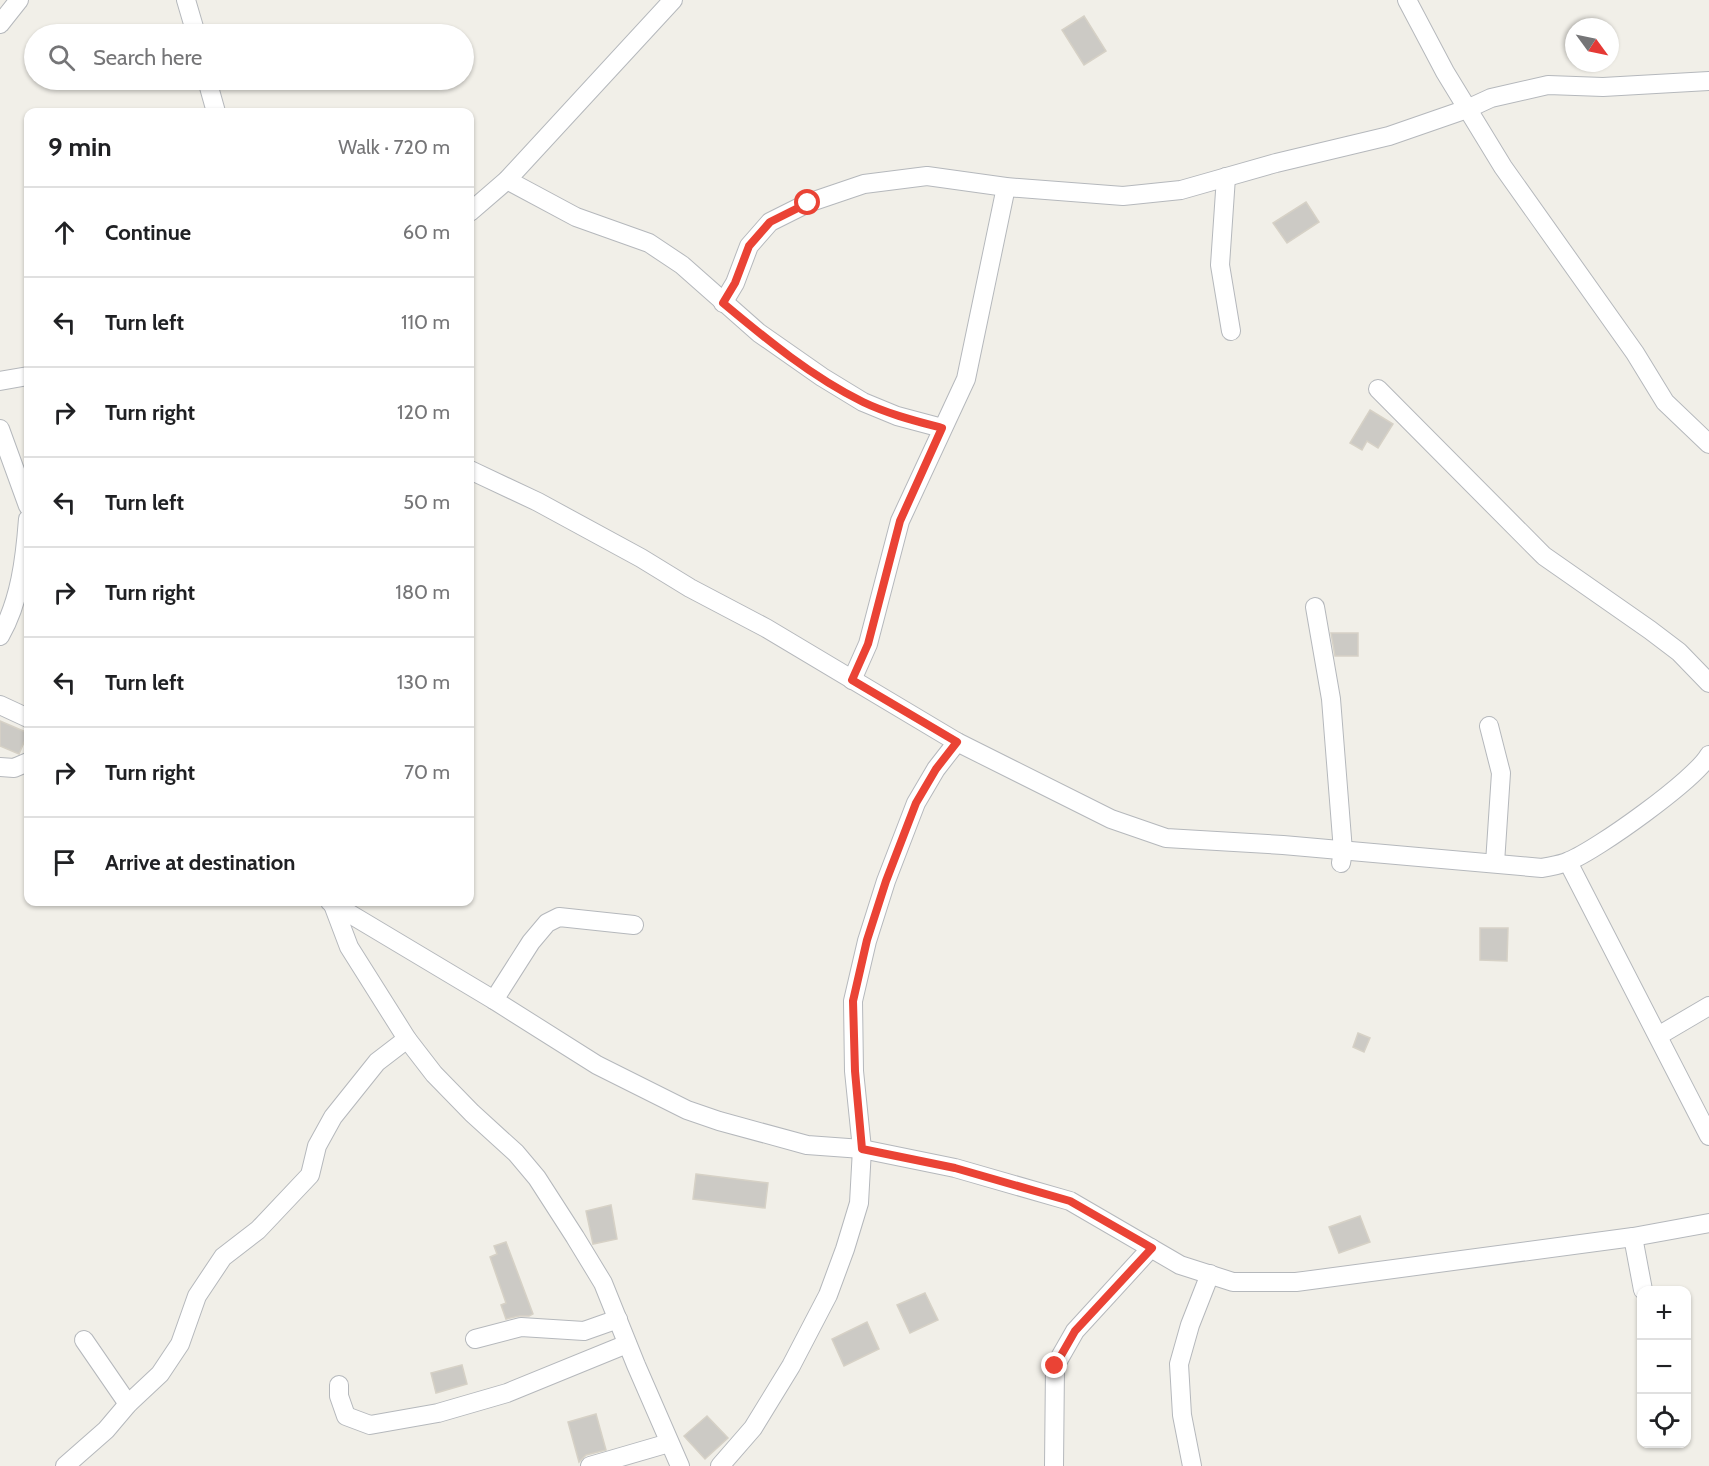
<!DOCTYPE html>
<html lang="en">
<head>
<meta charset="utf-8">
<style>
  :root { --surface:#fff; --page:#f2f2f2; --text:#202124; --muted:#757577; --line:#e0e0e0 }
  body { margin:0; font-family:Cabin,sans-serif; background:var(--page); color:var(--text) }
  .controls { position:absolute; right:18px; bottom:18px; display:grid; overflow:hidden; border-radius:12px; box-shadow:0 2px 4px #0004 }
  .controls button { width:54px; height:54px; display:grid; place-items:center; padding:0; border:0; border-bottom:2px solid var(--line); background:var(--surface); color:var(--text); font:30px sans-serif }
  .compass { position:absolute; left:1565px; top:18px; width:54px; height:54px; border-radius:50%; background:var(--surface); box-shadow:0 2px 4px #0004; rotate:123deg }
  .stop { position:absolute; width:18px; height:18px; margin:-14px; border:4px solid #ea4335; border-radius:50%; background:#fff }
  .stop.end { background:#ea4335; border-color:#fff; box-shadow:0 2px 6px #0008 }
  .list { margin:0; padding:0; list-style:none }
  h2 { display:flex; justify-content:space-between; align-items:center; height:78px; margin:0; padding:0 24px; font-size:26px }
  h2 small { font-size:20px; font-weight:400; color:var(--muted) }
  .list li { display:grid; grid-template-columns:39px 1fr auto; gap:18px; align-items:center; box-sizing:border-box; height:90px; padding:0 24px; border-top:2px solid var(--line) }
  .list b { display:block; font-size:22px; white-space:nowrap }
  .list em { font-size:20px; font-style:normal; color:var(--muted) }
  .icon { flex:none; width:33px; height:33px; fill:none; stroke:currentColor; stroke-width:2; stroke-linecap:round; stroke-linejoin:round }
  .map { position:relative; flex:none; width:1709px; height:1466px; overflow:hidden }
  .search { position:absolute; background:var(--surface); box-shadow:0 2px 4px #0004; left:24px; top:24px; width:450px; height:66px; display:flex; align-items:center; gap:15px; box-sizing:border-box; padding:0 21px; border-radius:33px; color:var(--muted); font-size:22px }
  .panel { position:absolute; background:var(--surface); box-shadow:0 2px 4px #0004; left:24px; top:108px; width:450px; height:798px; border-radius:12px }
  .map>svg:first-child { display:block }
</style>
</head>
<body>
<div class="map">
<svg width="1709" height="1466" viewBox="0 0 1709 1466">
  <rect width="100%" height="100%" fill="#f1efe8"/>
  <g fill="#cccac5" stroke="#d6d1c6" stroke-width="1.5">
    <path d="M1084 16 1106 51 1084 65 1062 30Z"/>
    <path d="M1306 202 1319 222 1287 243 1273 223Z"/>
    <path d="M1370 410 1393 424 1378 448 1367 441 1362 450 1350 443Z"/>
    <path d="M1331 633H1358V656H1335Z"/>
    <path d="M0 721 28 733 19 754 0 746Z"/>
    <path d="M1480 928H1508L1507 961 1480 960Z"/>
    <path d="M1358 1033 1370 1038 1364 1052 1353 1047Z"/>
    <path d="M696 1174 768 1183 765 1208 693 1199Z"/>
    <path d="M611 1205 617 1239 593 1244 586 1211Z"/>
    <path d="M1360 1216 1370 1242 1339 1253 1329 1227Z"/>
    <path d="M506 1242 533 1314 529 1316H519L506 1319 501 1305 506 1303 490 1257 497 1254 494 1246Z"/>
    <path d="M925 1293 938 1320 910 1333 897 1305Z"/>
    <path d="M867 1322 879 1349 844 1366 832 1339Z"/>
    <path d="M462 1365 467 1384 436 1393 431 1373Z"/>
    <path d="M596 1414 606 1450 586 1455 579 1462 568 1422Z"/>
    <path d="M707 1416 728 1438 705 1459 684 1436Z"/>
  </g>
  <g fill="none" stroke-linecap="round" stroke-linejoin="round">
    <g stroke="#b5b8bc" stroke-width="20">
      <g id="minor">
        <path d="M186 0 196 34"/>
        <path d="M1407 0 1445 72 1503 167 1635 353 1665 402 1709 444"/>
        <path d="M0 24 19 0"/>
        <path d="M207 80 216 112"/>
        <path d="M1226 177 1220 265 1231 331"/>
        <path d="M507 180 576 217 649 243 682 265 759 333 822 377 863 402 897 416 942 428"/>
        <path d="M470 212 507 180 673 0"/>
        <path d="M723 303 735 283 749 246 770 222 808 203 864 184 927 176 1006 187 1123 196 1181 190 1276 163 1389 136 1467 109 1491 98 1548 85 1603 87 1709 81"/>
        <path d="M0 381 28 376"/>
        <path d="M1378 389 1544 556 1650 630 1679 652 1709 683"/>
        <path d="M0 429 28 506"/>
        <path d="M470 470 538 502 641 558 690 588 766 628 957 742 1111 819 1166 838 1283 845 1542 868C1551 866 1561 865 1569 861 1597 850 1696 779 1709 755"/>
        <path d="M1315 607 1331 699 1343 851 1341 863"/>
        <path d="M0 636C20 601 25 559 28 519"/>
        <path d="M852 680 868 644 900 521 966 379 1006 187"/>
        <path d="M0 705 28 718"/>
        <path d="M1489 726 1501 773 1495 863"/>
        <path d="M0 767 14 768 28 762"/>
        <path d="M1568 862 1709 1136"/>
        <path d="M330 902 494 1000 597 1065 687 1110 719 1121 807 1145 862 1149 955 1168 1070 1201 1180 1265 1233 1282H1296L1633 1237 1709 1223"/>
        <path d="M332 902 349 947 407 1039 434 1074 472 1113 516 1153 537 1178 575 1237 603 1283 636 1365 680 1466"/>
        <path d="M494 1000 531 942 547 923 559 917 634 925"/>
        <path d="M1658 1036 1709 1006"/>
        <path d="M1633 1237 1643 1290"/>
        <path d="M475 1339 521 1327 584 1331 618 1319"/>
        <path d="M84 1340 128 1404"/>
        <path d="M339 1385V1396L346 1416 370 1425 438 1413 507 1393 627 1344"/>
        <path d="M65 1466 106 1430 128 1404 160 1374 180 1344 197 1296 223 1257 258 1230 310 1175 317 1146 333 1117 377 1062 407 1039"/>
        <path d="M590 1466 669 1443"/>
        <path d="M720 1466 753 1428 791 1366 828 1295 845 1249 859 1203 862 1149 854 1071 853 1001 867 941 886 881 916 803 936 769 957 742"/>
        <path d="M1054 1466 1055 1366 1075 1331 1151 1248"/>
        <path d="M1192 1466 1182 1415 1179 1364 1190 1325 1210 1274"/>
      </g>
    </g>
    <use href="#minor" stroke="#fff" stroke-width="18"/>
  </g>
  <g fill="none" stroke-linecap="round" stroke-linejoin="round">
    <path stroke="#ea4335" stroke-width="8" d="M808 203 770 222 749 246 735 283 723 303C766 339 812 377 863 402 888 414 916 421 942 428L900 521 868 644 852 680 957 742 936 769 916 803 886 881 867 940 853 1001 855 1071 862 1149 955 1168 1070 1201 1152 1248 1075 1331 1055 1366"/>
  </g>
</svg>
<div class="controls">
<button>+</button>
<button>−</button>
<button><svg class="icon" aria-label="locate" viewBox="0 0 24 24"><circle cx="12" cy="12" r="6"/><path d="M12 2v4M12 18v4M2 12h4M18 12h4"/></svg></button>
</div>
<svg class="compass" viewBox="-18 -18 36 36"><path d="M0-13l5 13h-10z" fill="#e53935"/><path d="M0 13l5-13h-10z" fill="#757577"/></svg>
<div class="stop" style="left:808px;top:203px"></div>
<div class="stop end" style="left:1055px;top:1366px"></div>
<div class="search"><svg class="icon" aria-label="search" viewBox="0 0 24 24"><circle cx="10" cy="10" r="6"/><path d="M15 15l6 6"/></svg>Search here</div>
<section class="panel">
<h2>9 min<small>Walk · 720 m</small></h2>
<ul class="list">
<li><svg class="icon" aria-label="ahead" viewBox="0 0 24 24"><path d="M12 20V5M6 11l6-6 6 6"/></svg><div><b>Continue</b></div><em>60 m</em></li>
<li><svg class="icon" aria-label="left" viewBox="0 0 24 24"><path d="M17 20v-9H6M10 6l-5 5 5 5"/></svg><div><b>Turn left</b></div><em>110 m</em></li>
<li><svg class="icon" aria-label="right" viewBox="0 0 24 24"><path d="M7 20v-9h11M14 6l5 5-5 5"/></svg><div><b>Turn right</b></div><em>120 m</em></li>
<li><svg class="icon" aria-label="left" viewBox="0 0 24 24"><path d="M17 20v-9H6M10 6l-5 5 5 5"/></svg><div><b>Turn left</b></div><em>50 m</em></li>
<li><svg class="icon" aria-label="right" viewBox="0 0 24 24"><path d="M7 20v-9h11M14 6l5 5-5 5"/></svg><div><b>Turn right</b></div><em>180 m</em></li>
<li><svg class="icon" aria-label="left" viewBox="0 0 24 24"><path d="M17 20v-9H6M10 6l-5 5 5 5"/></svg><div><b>Turn left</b></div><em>130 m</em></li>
<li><svg class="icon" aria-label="right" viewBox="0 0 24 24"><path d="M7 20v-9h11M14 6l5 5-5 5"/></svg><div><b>Turn right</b></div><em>70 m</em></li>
<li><svg class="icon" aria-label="arrive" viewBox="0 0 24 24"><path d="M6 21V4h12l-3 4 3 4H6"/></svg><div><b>Arrive at destination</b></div></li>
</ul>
</section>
</div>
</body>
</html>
